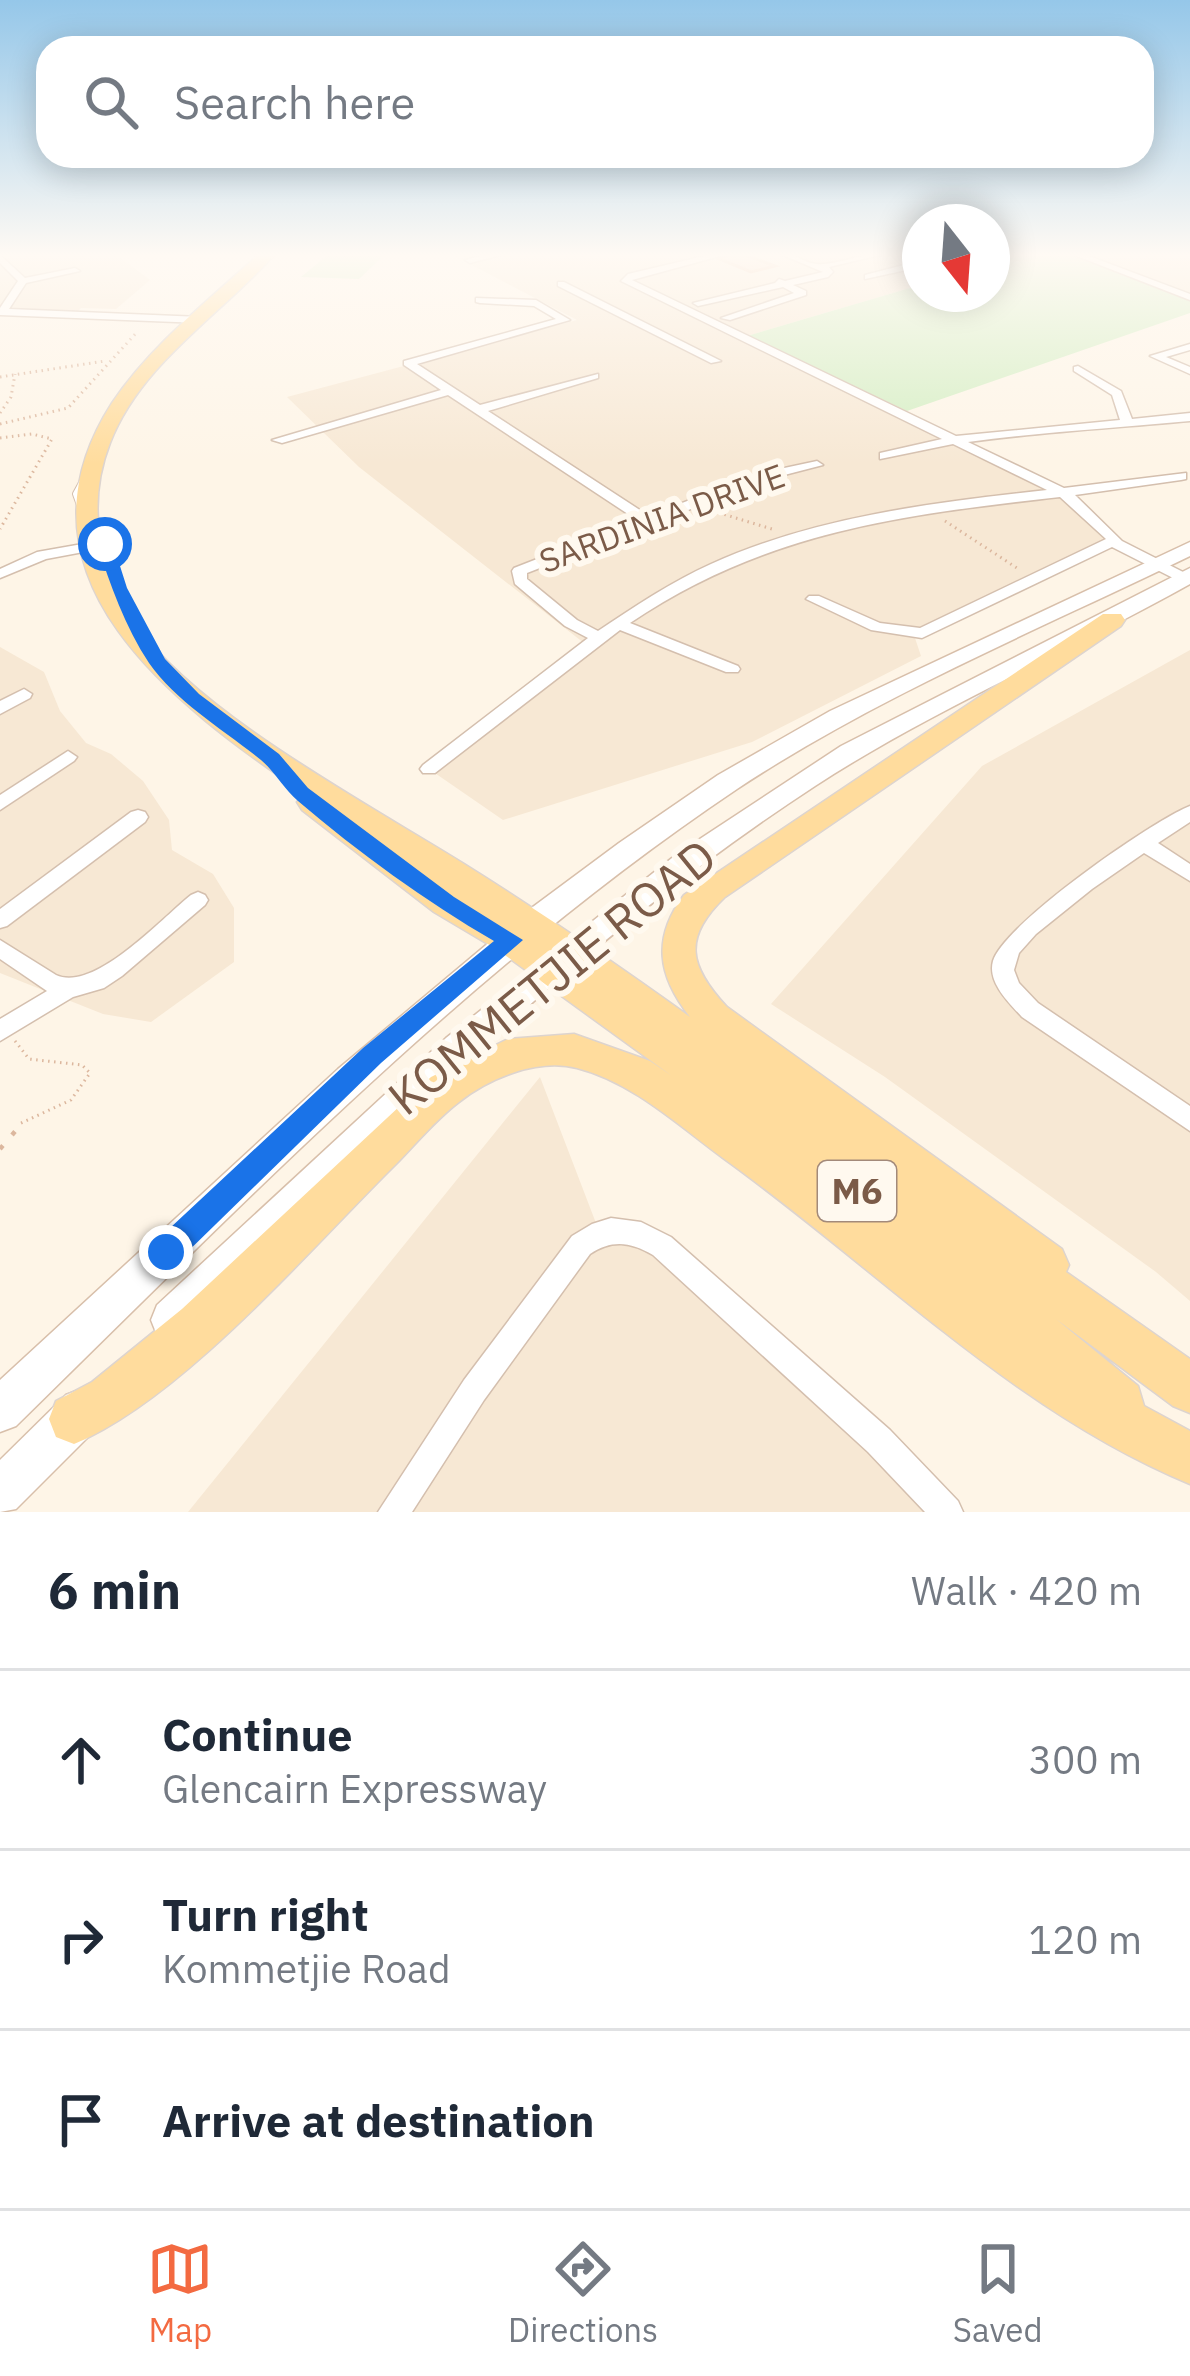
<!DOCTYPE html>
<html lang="en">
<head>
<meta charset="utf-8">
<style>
  :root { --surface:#fff; --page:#f6f6f7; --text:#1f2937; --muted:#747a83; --line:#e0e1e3; --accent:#f36a41 }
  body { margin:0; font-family:"IBM Plex Sans",sans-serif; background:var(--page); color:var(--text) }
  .compass { position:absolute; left:902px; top:204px; width:108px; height:108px; border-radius:50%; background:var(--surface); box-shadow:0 6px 30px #0003; rotate:163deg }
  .stop { position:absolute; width:36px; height:36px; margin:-27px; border:9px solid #1a73e8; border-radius:50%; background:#fff }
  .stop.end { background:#1a73e8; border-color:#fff; box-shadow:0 3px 12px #0008 }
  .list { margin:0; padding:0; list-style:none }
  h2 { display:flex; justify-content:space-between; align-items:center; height:156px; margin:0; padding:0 48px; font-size:51px }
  h2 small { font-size:39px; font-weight:400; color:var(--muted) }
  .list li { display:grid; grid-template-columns:78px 1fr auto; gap:36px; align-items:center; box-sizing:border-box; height:180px; padding:0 48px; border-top:3px solid var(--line) }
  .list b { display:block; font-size:45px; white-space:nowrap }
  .list p { margin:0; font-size:39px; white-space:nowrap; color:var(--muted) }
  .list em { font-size:39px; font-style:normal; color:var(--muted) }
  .icon { flex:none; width:66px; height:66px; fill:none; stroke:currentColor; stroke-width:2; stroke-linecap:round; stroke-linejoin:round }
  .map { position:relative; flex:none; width:1190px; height:1512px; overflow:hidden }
  .search { position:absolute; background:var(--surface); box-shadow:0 6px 30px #0003; left:36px; right:36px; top:36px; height:132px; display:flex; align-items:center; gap:30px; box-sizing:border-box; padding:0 42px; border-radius:36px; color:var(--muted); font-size:45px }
  .sheet { height:696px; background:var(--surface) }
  nav { display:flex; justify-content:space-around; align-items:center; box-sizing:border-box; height:168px; border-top:3px solid var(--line); background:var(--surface); font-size:33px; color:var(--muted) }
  nav a { display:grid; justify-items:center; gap:6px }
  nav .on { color:var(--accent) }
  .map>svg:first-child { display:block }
</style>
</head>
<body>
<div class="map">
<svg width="1190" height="1512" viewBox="0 0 1190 1512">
  <rect width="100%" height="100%" fill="#fef5e7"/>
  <g fill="#f7e8d4">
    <path d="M0 253H114L150 280 116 309 81 308 74 315 0 312Z"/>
    <path d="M449 253H920V285L747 336 1067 495 1115 540 914 635 921 656 752 742 503 820 429 769 589 647 359 467 287 397 577 320Z"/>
    <path d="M1074 253H1190V297Z"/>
    <path d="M0 647 44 672 60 711 86 743 111 754 143 781 169 820 172 850 213 874 234 908V962L151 1022 103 1014 0 973Z"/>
    <path d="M1190 650V1301L1156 1272 885 1077 771 1004 982 766Z"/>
    <path d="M540 1077 599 1231 627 1229 947 1512H188Z"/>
  </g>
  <g fill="#d4eec3">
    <path d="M330 253H386L359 279 301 277Z"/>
    <path d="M1028 253H1066L1190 301V313L907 411 747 336 920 285V294H992V263Z"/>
  </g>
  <path fill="#f7d4bc" stroke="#ebba9a" stroke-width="3" d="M740 253 775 266 751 272 717 258Z"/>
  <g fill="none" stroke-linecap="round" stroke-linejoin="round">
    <g stroke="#d4bfae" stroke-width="8">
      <path id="service" d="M84 516 76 494 87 474"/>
    </g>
    <g stroke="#d4bfae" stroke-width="3">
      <g id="minor">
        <path d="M492 253H508L470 263 465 260Z"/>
        <path d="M717 253H731L632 280 956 436 1120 420 1112 395 1074 371V367L1078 366 1121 391 1132 419 1190 413V421C1116 428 1042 432 968 442L1064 488 1186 473V479L1181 480 1075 495 1122 541 1189 575 1190 580 1179 581 1112 547 922 638 871 630 806 599 809 596H819L880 623 920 628 1106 539 1060 497C902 515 766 531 630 623L738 666 740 669 738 672H726L620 630 435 773H423L420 769 423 765 588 638 565 626 515 584 512 571 514 568 637 520 448 395 282 443 272 440 441 390 404 365V361L556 319 534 306 480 303 476 302V298L536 300 570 320 417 364 480 405 598 374V378L488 411 649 516 756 474 817 461 823 465 765 480 527 573V579L577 620 598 631C634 607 671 582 711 564 817 516 932 503 1047 490L953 444 880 459V453L942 439 621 281 628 274Z"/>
        <path d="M778 253C794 252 803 263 817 264 835 266 864 252 888 253L829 267 833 272 828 277 793 285 806 291V295L730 320 721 318 794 293 783 287 698 306 693 303 775 283 779 279 785 281 823 272Z"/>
        <path d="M893 253H904L920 258V267L865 279V275L915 262Z"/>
        <path d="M1069 253H1081L1190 294V300Z"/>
        <path d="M0 255 25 278 75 268 80 271 26 283 9 309 201 317 206 320 201 323 0 315V308L18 281 0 263Z"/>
        <path d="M558 282H564L721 361 711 363 558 286Z"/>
        <path d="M1190 344V350L1166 357 1190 367V374L1150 356Z"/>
        <path d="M105 540 112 544 110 547 46 559 0 578V569L37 552Z"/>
        <path d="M24 689 32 694 30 698 0 714V701Z"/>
        <path d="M68 751 77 757 74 761 0 810V795Z"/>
        <path d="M1190 806V822L1158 843 1190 864V881L1144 853 1092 889 1036 934 1019 953 1014 970 1019 983 1038 1003 1190 1106V1131L1022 1017C1009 1003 987 982 993 961 1004 924 1152 821 1190 806Z"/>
        <path d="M138 810 145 812 148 817 145 822 7 926 0 928V909L131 812Z"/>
        <path d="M198 892 205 895 208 900 205 905 122 976 104 988 73 997 0 1041V1019L47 991 0 959V940L56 975C94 993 162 918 191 895Z"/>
        <path d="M611 1218 641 1222 671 1237 890 1430 958 1501 963 1512H925L868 1452 653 1255C631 1242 612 1239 590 1254L484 1400 412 1512H378L464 1380 572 1236 592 1224Z"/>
      </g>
    </g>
    <g stroke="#d8bfaa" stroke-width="3">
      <g id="secondary">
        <path d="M1190 542V556C1038 630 879 695 737 789 470 968 245 1202 16 1426L0 1432V1380L338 1069 522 915 619 843 718 775 830 711Z"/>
        <path d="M1190 568V584C1067 653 933 709 815 786 582 938 381 1137 187 1335L172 1341 157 1335 151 1320 157 1305 446 1038 677 854 841 746Z"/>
        <path d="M82 1389 98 1395 104 1411 98 1427 16 1509 0 1512V1460L66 1395Z"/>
      </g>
    </g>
    <g stroke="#ddd4cf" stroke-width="3">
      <path id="primary" d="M260 253H276C221 315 141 363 110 443 86 504 98 572 135 624 200 715 368 804 464 864 541 912 616 964 690 1017 657 975 652 938 684 895L1103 614H1121L1125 620 1121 626 725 897C682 938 689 966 727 1007L1062 1249 1069 1265 1066 1272 1190 1359V1413L1173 1406 1056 1319 1138 1386 1144 1406 1190 1431V1484C1015 1412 875 1267 723 1158 678 1125 632 1082 577 1068 538 1058 489 1078 459 1102 435 1120 415 1145 394 1166 309 1250 182 1399 74 1444L56 1437 49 1419 56 1401 92 1382 182 1309 431 1077 508 1039 574 1034 650 1061 672 1076 498 950 434 912 302 810 297 802 305 794C176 705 0 578 112 403 151 345 209 300 260 253Z"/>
    </g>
    <g stroke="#dcb79e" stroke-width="3" stroke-dasharray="1.5 4.5" stroke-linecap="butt">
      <path d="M0 377 105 361"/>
      <path d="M0 413 11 397 15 374"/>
      <path d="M0 424 68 408 138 331"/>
      <path d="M0 438 32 434 52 439 0 529"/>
      <path d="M713 511 772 529"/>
      <path d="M945 521 1017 568"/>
      <path d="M15 1041 29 1059 82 1065 90 1073 71 1100 19 1124"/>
    </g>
    <path stroke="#dcb79e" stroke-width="4.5" stroke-dasharray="4.5 14" stroke-linecap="butt" d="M0 1149 24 1121"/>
    <use href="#service" stroke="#fff" stroke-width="6"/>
    <use href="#minor" fill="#fff" fill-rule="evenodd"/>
    <use href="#secondary" fill="#fff" fill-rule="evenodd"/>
    <use href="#primary" fill="#ffdc9d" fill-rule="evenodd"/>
  </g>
  <linearGradient id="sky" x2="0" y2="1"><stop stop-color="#95c7e9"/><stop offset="0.55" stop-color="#fffaf4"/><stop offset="1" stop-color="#fffaf4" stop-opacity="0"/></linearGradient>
  <rect width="1190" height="464" fill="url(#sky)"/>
  <path fill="#1a73e8" d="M105 539 113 544 127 588 165 659 199 694 279 754 308 788 454 897 523 940 381 1063 176 1263 166 1267 155 1263 151 1252 155 1242 363 1048 494 941C425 901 359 853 298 801 284 789 275 772 261 760 223 729 177 703 149 663 125 627 110 584 97 544Z"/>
  <g text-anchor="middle" stroke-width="12" stroke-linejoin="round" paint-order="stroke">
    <g font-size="33" fill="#7b5b48" stroke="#fff9ef">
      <text transform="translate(662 518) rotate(-20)" y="12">SARDINIA DRIVE</text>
    </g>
    <rect fill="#fff9ef" stroke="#a38a7a" stroke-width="3" x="818" y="1161" width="78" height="60" rx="9"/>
    <g font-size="36" font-weight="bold" fill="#7b5b48">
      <text x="857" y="1204">M6</text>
    </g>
    <g font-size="48" fill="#7b5b48" stroke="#fff9ef">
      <text transform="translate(552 977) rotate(-39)" y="17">KOMMETJIE ROAD</text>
    </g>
  </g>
</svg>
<svg class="compass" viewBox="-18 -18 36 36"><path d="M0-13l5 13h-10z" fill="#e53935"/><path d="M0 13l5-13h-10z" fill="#747a83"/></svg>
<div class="stop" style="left:105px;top:544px"></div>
<div class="stop end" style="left:166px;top:1252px"></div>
<div class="search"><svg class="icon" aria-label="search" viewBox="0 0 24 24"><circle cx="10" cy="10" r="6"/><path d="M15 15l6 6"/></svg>Search here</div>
</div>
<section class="sheet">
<h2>6 min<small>Walk · 420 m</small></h2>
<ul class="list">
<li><svg class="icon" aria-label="ahead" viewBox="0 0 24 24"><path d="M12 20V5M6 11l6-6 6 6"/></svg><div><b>Continue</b><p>Glencairn Expressway</p></div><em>300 m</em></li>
<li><svg class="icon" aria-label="right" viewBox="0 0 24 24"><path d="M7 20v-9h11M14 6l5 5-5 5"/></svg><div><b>Turn right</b><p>Kommetjie Road</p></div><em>120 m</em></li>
<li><svg class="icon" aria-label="arrive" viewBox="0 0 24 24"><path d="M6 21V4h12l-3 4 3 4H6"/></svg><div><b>Arrive at destination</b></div></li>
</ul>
</section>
<nav>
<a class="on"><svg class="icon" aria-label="map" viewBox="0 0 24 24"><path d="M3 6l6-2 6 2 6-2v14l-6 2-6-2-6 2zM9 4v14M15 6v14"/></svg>Map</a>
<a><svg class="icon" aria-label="directions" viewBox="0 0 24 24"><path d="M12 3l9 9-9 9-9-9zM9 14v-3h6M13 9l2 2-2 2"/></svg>Directions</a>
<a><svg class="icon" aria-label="saved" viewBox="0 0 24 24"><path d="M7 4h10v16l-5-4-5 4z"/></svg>Saved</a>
</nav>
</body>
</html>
